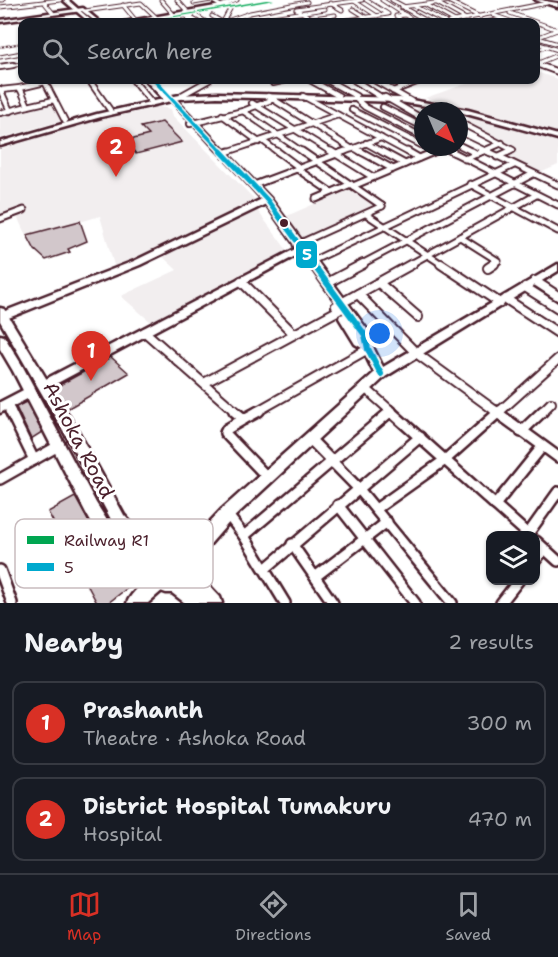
<!DOCTYPE html>
<html lang="en">
<head>
<meta charset="utf-8">
<style>
  :root { --surface:#171b24; --page:#20242c; --text:#f1f3f6; --muted:#9ea1a6; --line:#363941; --accent:#d93025 }
  body { margin:0; font-family:"Shantell Sans",sans-serif; background:var(--page); color:var(--text) }
  .controls { position:absolute; right:18px; bottom:18px; display:grid; overflow:hidden; border-radius:12px; box-shadow:0 2px 4px #0004 }
  .controls button { width:54px; height:54px; display:grid; place-items:center; padding:0; border:0; border-bottom:2px solid var(--line); background:var(--surface); color:var(--text); font:30px sans-serif }
  .compass { position:absolute; left:414px; top:102px; width:54px; height:54px; border-radius:50%; background:var(--surface); box-shadow:0 2px 4px #0004; rotate:136deg }
  .you { position:absolute; left:380px; top:334px; width:21px; height:21px; margin:-15px; border:4px solid #fff; border-radius:50%; background:#1a73e8; box-shadow:0 0 0 9px #1a73e833 }
  .badge { display:grid; place-items:center; width:39px; height:39px; border-radius:50%; background:var(--accent); color:#fff; font-size:20px; font-weight:700 }
  .pin { position:absolute; translate:-50% -50px; filter:drop-shadow(0 2px 3px #0008) }
  .pin::after { content:''; position:absolute; top:32px; width:21px; height:18px; background:inherit; clip-path:polygon(0 0,100% 0,50% 100%) }
  .list { margin:0; padding:0; list-style:none }
  h2 { display:flex; justify-content:space-between; align-items:center; height:78px; margin:0; padding:0 24px; font-size:26px }
  h2 small { font-size:20px; font-weight:400; color:var(--muted) }
  .list li { display:grid; grid-template-columns:39px 1fr auto; gap:18px; align-items:center; box-sizing:border-box; height:84px; margin:0 12px 12px; padding:0 12px; border:2px solid var(--line); border-radius:12px }
  .list b { display:block; font-size:22px; white-space:nowrap }
  .list p { margin:0; font-size:20px; white-space:nowrap; color:var(--muted) }
  .list em { font-size:20px; font-style:normal; color:var(--muted) }
  .icon { flex:none; width:33px; height:33px; fill:none; stroke:currentColor; stroke-width:2; stroke-linecap:round; stroke-linejoin:round }
  .map { position:relative; flex:none; width:558px; height:603px; overflow:hidden }
  .search { position:absolute; background:var(--surface); box-shadow:0 2px 4px #0004; left:18px; right:18px; top:18px; height:66px; display:flex; align-items:center; gap:15px; box-sizing:border-box; padding:0 21px; border-radius:12px; color:var(--muted); font-size:22px }
  .sheet { height:270px; background:var(--surface) }
  nav { display:flex; justify-content:space-around; align-items:center; box-sizing:border-box; height:84px; border-top:2px solid var(--line); background:var(--surface); font-size:16px; color:var(--muted) }
  nav a { display:grid; justify-items:center; gap:3px }
  nav .on { color:var(--accent) }
  .map>svg:first-child { display:block }
</style>
</head>
<body>
<div class="map">
<svg width="558" height="603" viewBox="0 0 558 603">
  <rect width="100%" height="100%" fill="#fff"/>
  <filter id="ink" filterUnits="userSpaceOnUse"><feTurbulence type="fractalNoise" baseFrequency=".0167" numOctaves="2"/><feDisplacementMap in="SourceGraphic" scale="12" xChannelSelector="R" yChannelSelector="G"/><feConvolveMatrix kernelMatrix="1 2 1 2 8 2 1 2 1" color-interpolation-filters="sRGB"/></filter>
  <g filter="url(#ink)">
    <g fill="#f2eeef">
      <path d="M536 72 558 79V131L554 133 425 98 477 80H536Z"/>
      <path d="M52 101 61 121 0 138V113Z"/>
      <path d="M160 107 171 109 173 116 258 203 115 269 100 216 27 238 16 214 0 218V150L78 125Z"/>
      <path d="M471 117 558 141V165L540 173 505 156 517 150 459 122Z"/>
      <path d="M351 188 378 205 304 240 282 218Z"/>
      <path d="M257 210 287 250 152 323 121 296 177 270 161 255Z"/>
    </g>
    <g fill="#d2c7cb" stroke="#4a1f2b" stroke-width="1.5">
      <path d="M162 122 182 142 136 154 126 141 149 135 141 127Z"/>
      <path d="M80 221 87 241 68 249 70 252 46 260 35 250 27 235Z"/>
      <path d="M111 357 129 373 67 409 54 388Z"/>
      <path d="M26 402 42 432 31 439 16 407Z"/>
      <path d="M75 497 110 560 120 567 130 586 108 603H97L48 512Z"/>
    </g>
    <g fill="none" stroke-linecap="round" stroke-linejoin="round">
      <path stroke="#dbd2d5" stroke-width="3" stroke-dasharray="3 1.5" stroke-linecap="butt" d="M264 0 267 2"/>
      <g stroke="#4a1f2b" stroke-width="5">
        <g id="street-far4">
          <path d="M0 0H3"/>
          <path d="M161 0 174 15"/>
          <path d="M177 0 188 12"/>
          <path d="M211 0 221 6 237 0"/>
          <path d="M382 0 416 22"/>
          <path d="M392 0 405 7"/>
          <path d="M354 1 377 16"/>
          <path d="M44 2 53 13"/>
          <path d="M450 2 480 17"/>
          <path d="M194 3 211 0"/>
          <path d="M330 3 342 10"/>
          <path d="M437 3 466 19"/>
          <path d="M123 5 136 21"/>
          <path d="M426 5 455 21"/>
          <path d="M414 6 445 22"/>
          <path d="M0 7 60 0"/>
          <path d="M353 9 366 17"/>
          <path d="M85 11 141 3 157 18"/>
          <path d="M510 13 558 30"/>
          <path d="M493 15 513 22"/>
          <path d="M196 16 206 22"/>
          <path d="M212 16 222 22"/>
          <path d="M166 22 185 20"/>
          <path d="M223 22 230 9"/>
          <path d="M224 22 250 13 307 2"/>
          <path d="M239 22 325 9"/>
          <path d="M285 22 335 15"/>
          <path d="M318 22 296 9 362 0"/>
          <path d="M334 22 388 14 366 0"/>
          <path d="M404 22 396 16 406 15"/>
          <path d="M429 22 402 7 459 0"/>
          <path d="M449 22 547 3"/>
          <path d="M485 22 503 19"/>
          <path d="M536 38 557 30"/>
          <path d="M538 38 558 44"/>
          <path d="M536 43 558 50"/>
          <path d="M536 51 547 46"/>
          <path d="M0 57 22 53"/>
          <path d="M536 64 543 67"/>
          <path d="M536 64 558 55"/>
          <path d="M2 67 22 64"/>
        </g>
      </g>
      <g stroke="#4a1f2b" stroke-width="8">
        <g id="street-far3">
          <path d="M539 65 558 72"/>
          <path d="M0 67 13 65"/>
          <path d="M43 80 45 82 20 88 28 106 54 100"/>
          <path d="M51 80H72"/>
          <path d="M52 80 45 82 65 121"/>
          <path d="M89 80 110 110"/>
          <path d="M133 80 152 103"/>
          <path d="M310 80 339 96"/>
          <path d="M327 80 356 96"/>
          <path d="M354 80 384 99"/>
          <path d="M374 80 411 101"/>
          <path d="M394 80 405 86"/>
          <path d="M273 83 286 80"/>
          <path d="M0 89 10 111"/>
          <path d="M1 90 20 88"/>
          <path d="M393 91 422 80"/>
          <path d="M182 95 209 80"/>
          <path d="M268 96 352 149"/>
          <path d="M303 96 409 153"/>
          <path d="M385 97 423 119"/>
          <path d="M355 98 365 107 423 137"/>
          <path d="M252 103 333 153"/>
          <path d="M383 107 423 127"/>
          <path d="M352 110 423 146"/>
          <path d="M243 111 274 99"/>
          <path d="M0 113 28 106"/>
          <path d="M222 115 259 142"/>
          <path d="M459 122 513 150 507 153"/>
          <path d="M190 124 243 111 304 153"/>
          <path d="M459 138 490 153"/>
          <path d="M263 141 279 153"/>
          <path d="M366 143 384 153"/>
          <path d="M459 145 475 153"/>
          <path d="M442 147 454 153"/>
          <path d="M354 148 363 153"/>
          <path d="M224 153 338 115"/>
          <path d="M341 153 381 138"/>
          <path d="M432 153 444 148"/>
          <path d="M479 153 502 143"/>
        </g>
      </g>
      <g stroke="#4a1f2b" stroke-width="9">
        <g id="street-far2">
          <path d="M277 151 300 168"/>
          <path d="M302 151 382 206"/>
          <path d="M331 151 373 177"/>
          <path d="M360 151 393 169"/>
          <path d="M381 151 405 164"/>
          <path d="M407 151 419 158"/>
          <path d="M451 151 558 205"/>
          <path d="M472 151 477 154"/>
          <path d="M487 151 558 185"/>
          <path d="M224 153 229 151"/>
          <path d="M497 157 510 151"/>
          <path d="M465 159 483 151"/>
          <path d="M297 169 331 192"/>
          <path d="M470 184 558 231"/>
          <path d="M254 185 345 151"/>
          <path d="M353 186 436 151"/>
          <path d="M316 199 351 184"/>
          <path d="M366 214 443 265"/>
          <path d="M0 219 24 210"/>
          <path d="M460 237 498 261 492 265"/>
          <path d="M296 245 382 206"/>
          <path d="M308 263 514 165"/>
          <path d="M360 265 533 174"/>
          <path d="M409 265 536 195"/>
        </g>
      </g>
      <g stroke="#4a1f2b" stroke-width="12">
        <g id="street-far1">
          <path d="M441 264 500 303"/>
          <path d="M488 268 494 264"/>
          <path d="M241 281 294 334"/>
          <path d="M535 281 558 296"/>
          <path d="M327 283 363 264"/>
          <path d="M379 283 418 317"/>
          <path d="M525 287 558 308"/>
          <path d="M358 294 416 353 497 412"/>
          <path d="M506 299 558 333"/>
          <path d="M336 306 412 264"/>
          <path d="M145 332 236 412"/>
          <path d="M204 383 339 310"/>
          <path d="M365 388 392 412"/>
          <path d="M7 404 11 412"/>
          <path d="M256 412 368 349"/>
          <path d="M499 412 558 359"/>
          <path d="M542 412 551 403"/>
        </g>
      </g>
      <g stroke="#4a1f2b" stroke-width="14">
        <g id="street">
          <path d="M10 411 34 460"/>
          <path d="M234 411 244 419 259 411"/>
          <path d="M390 411 530 536"/>
          <path d="M495 411 558 457"/>
          <path d="M244 419 227 429 225 433 267 477"/>
          <path d="M521 432 543 411"/>
          <path d="M310 439 358 488 452 603"/>
          <path d="M0 479 60 445"/>
          <path d="M338 505 415 603"/>
          <path d="M495 505 542 447"/>
          <path d="M376 509 445 460 500 411"/>
          <path d="M227 514 244 536 285 603"/>
          <path d="M528 534 558 492"/>
          <path d="M244 536 391 411"/>
          <path d="M536 541 558 561"/>
          <path d="M292 544 333 603"/>
          <path d="M536 560 544 549"/>
          <path d="M265 569 420 437"/>
          <path d="M0 570 12 603"/>
          <path d="M315 577 387 522"/>
          <path d="M501 603 519 580"/>
        </g>
      </g>
      <g stroke="#4a1f2b" stroke-width="5">
        <g id="secondary">
          <path d="M535 0H542L558 5V7Z"/>
          <path d="M221 5 223 7 132 22H124Z"/>
          <path d="M83 8 100 22H96L82 11 0 22V20Z"/>
          <path d="M173 97 270 198 369 332 374 349 383 367 558 264V271L385 377 232 519 186 572 180 574 174 572 172 566 174 560 222 509 374 373 362 348 355 344 339 318 340 315 344 314 301 253 48 388 44 390 40 388 38 385 40 382 297 248 266 204 140 265 6 319H0V313L134 261 262 199 171 100V98Z"/>
          <path d="M29 387 33 388 35 392 33 396 0 413V402Z"/>
          <path d="M158 575 164 577 166 583 164 589 148 603H127C131 592 147 579 158 575Z"/>
        </g>
      </g>
      <g stroke="#4a1f2b" stroke-width="5">
        <g id="primary">
          <path d="M63 0H68L93 22H89Z"/>
          <path d="M145 80H151L169 97 180 95 217 93 400 98 468 110 558 135V139L459 112V111L400 102 217 97 180 99 101 117 0 146V142L97 114 163 99Z"/>
          <path d="M0 308 4 309 78 431 124 515 156 550 163 554 172 553 182 559 188 570 201 577 220 597 222 603H185L172 593H166L155 589 150 581 134 575 112 559 86 513 13 371 0 349V335L4 336 22 365 96 503 124 547 146 563 150 564 144 562 114 525 68 439 0 321ZM168 568 172 571V575L166 577 164 575V571Z"/>
        </g>
      </g>
      <g stroke="#4a1f2b" stroke-width="4">
        <path id="highway" d="M538 0 558 3V7L539 1Z"/>
      </g>
      <use href="#street-far4" stroke="#fff" stroke-width="3"/>
      <use href="#street-far3" stroke="#fff" stroke-width="4.5"/>
      <use href="#street-far2" stroke="#fff" stroke-width="5"/>
      <use href="#street-far1" stroke="#fff" stroke-width="8"/>
      <use href="#street" stroke="#fff" stroke-width="9"/>
      <use href="#secondary" fill="#fff" fill-rule="evenodd"/>
      <use href="#primary" fill="#fff" fill-rule="evenodd"/>
      <use href="#highway" fill="#fff" fill-rule="evenodd"/>
      <g stroke="#4a1f2b" stroke-width="2">
        <g id="rail">
          <path d="M143 22 272 0"/>
          <path d="M0 47 22 43"/>
        </g>
      </g>
      <use href="#rail" stroke="#fff" stroke-width="1.5" stroke-dasharray="2" stroke-linecap="butt"/>
      <g stroke="#fff" stroke-width="7">
        <path id="bus-1-far2" d="M154 80 223 153"/>
      </g>
      <g stroke="#fff" stroke-width="9">
        <path id="bus-1-far1" d="M221 151 267 200 314 265"/>
      </g>
      <g stroke="#fff" stroke-width="10">
        <path id="bus-1" d="M313 264 365 335 368 349 381 374"/>
      </g>
      <use href="#bus-1-far2" stroke="#00a9ce" stroke-width="4"/>
      <use href="#bus-1-far1" stroke="#00a9ce" stroke-width="5"/>
      <use href="#bus-1" stroke="#00a9ce" stroke-width="6"/>
      <g stroke="#fff" stroke-width="4">
        <path id="rail-1" d="M266 0H274L146 22H141Z"/>
      </g>
      <use href="#rail-1" fill="#00a651" fill-rule="evenodd"/>
    </g>
  </g>
  <circle fill="#4a1f2b" stroke="#fff" stroke-width="2" cx="284" cy="223" r="5"/>
  <g text-anchor="middle" stroke-width="6" stroke-linejoin="round" paint-order="stroke">
    <g font-size="20" fill="#4a1f2b" stroke="#fff">
      <text transform="translate(79 440) rotate(62)" y="7">Ashoka Road</text>
    </g>
  </g>
  <rect x="15" y="519" width="198" height="69" rx="9" fill="#fff" stroke="#c9bcbf" stroke-width="1.5"/>
  <rect x="27" y="536" width="27" height="8" fill="#00a651"/>
  <rect x="27" y="563" width="27" height="8" fill="#00a9ce"/>
  <g font-size="16" fill="#4a1f2b">
    <text x="64" y="546">Railway R1</text>
    <text x="64" y="573">5</text>
  </g>
  <rect stroke="#fff" stroke-width="2" x="295" y="240" width="23" height="29" rx="6" fill="#00a9ce"/>
  <g font-size="16" text-anchor="middle" font-weight="bold" fill="#fff">
    <text x="307" y="260">5</text>
  </g>
</svg>
<div class="controls">
<button><svg class="icon" aria-label="layers" viewBox="0 0 24 24"><path d="M12 4l9 5-9 5-9-5zM3 14l9 5 9-5"/></svg></button>
</div>
<svg class="compass" viewBox="-18 -18 36 36"><path d="M0-13l5 13h-10z" fill="#e53935"/><path d="M0 13l5-13h-10z" fill="#9ea1a6"/></svg>
<div class="you"></div>
<div class="pin badge" style="left:91px;top:381px">1</div>
<div class="pin badge" style="left:116px;top:177px">2</div>
<div class="search"><svg class="icon" aria-label="search" viewBox="0 0 24 24"><circle cx="10" cy="10" r="6"/><path d="M15 15l6 6"/></svg>Search here</div>
</div>
<section class="sheet">
<h2>Nearby<small>2 results</small></h2>
<ul class="list">
<li><span class="badge">1</span><div><b>Prashanth</b><p>Theatre · Ashoka Road</p></div><em>300 m</em></li>
<li><span class="badge">2</span><div><b>District Hospital Tumakuru</b><p>Hospital</p></div><em>470 m</em></li>
</ul>
</section>
<nav>
<a class="on"><svg class="icon" aria-label="map" viewBox="0 0 24 24"><path d="M3 6l6-2 6 2 6-2v14l-6 2-6-2-6 2zM9 4v14M15 6v14"/></svg>Map</a>
<a><svg class="icon" aria-label="directions" viewBox="0 0 24 24"><path d="M12 3l9 9-9 9-9-9zM9 14v-3h6M13 9l2 2-2 2"/></svg>Directions</a>
<a><svg class="icon" aria-label="saved" viewBox="0 0 24 24"><path d="M7 4h10v16l-5-4-5 4z"/></svg>Saved</a>
</nav>
</body>
</html>
